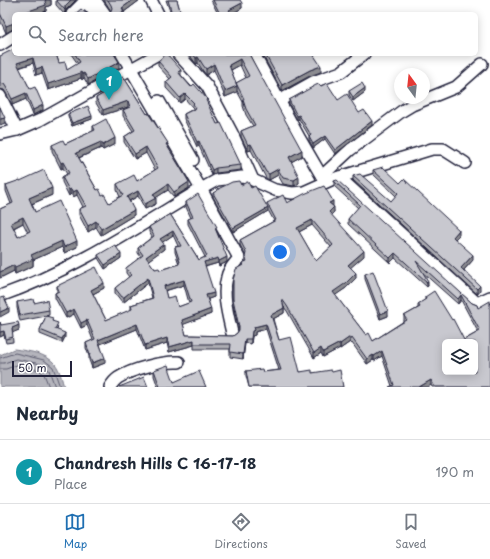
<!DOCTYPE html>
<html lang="en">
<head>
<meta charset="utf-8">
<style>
  :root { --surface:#fff; --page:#f6f6f7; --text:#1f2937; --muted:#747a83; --line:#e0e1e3; --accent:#1f6fb2 }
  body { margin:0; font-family:"Playpen Sans",sans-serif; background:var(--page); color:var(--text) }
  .controls { position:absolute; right:12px; bottom:12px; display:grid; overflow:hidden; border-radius:6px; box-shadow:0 2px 10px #0003 }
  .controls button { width:36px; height:36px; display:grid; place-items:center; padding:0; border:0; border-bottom:1px solid var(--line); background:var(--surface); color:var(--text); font:20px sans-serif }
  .compass { position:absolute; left:394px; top:68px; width:36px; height:36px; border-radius:50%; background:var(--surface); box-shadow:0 2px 10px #0003; rotate:345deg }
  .scale { position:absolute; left:12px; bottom:10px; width:60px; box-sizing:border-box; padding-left:4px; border:2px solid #22223b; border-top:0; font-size:11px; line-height:14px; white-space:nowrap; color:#22223b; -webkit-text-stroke:3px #fff; paint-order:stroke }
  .you { position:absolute; left:280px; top:252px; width:14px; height:14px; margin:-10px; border:3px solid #fff; border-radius:50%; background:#1a73e8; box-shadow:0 0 0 6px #1a73e833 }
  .badge { display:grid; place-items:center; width:26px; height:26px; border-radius:50%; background:var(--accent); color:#fff; font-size:13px; font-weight:700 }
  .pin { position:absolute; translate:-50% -33px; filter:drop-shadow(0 1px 2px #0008) }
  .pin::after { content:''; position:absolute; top:21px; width:14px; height:12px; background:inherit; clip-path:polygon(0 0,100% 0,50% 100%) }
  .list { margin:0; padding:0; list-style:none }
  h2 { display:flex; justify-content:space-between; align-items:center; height:52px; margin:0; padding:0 16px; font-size:17px }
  h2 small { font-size:13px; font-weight:400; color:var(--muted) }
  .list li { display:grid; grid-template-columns:26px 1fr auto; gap:12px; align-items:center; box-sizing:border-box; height:64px; padding:0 16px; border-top:1px solid var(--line) }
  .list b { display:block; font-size:15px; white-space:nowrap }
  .list p { margin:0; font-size:13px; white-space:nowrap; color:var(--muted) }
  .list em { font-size:13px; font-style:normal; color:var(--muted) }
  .icon { flex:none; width:22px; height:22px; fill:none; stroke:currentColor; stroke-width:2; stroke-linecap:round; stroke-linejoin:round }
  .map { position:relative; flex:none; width:490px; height:387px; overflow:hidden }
  .search { position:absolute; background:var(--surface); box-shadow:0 2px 10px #0003; left:12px; right:12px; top:12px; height:44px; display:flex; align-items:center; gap:10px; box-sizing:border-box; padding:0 14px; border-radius:6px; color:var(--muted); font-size:15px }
  .sheet { height:116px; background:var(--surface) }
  nav { display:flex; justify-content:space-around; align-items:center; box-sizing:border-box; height:56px; border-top:1px solid var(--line); background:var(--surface); font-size:11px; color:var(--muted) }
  nav a { display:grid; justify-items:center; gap:2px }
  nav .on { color:var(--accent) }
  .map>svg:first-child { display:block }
</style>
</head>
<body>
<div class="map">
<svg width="490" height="387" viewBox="0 0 490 387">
  <rect width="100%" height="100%" fill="#fff"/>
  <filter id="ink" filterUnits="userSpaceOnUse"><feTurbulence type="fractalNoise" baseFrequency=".025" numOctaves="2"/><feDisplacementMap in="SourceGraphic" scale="8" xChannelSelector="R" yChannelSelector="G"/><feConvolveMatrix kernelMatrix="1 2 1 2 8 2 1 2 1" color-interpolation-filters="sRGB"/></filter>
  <g filter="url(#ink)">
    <path fill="#b4b4bc" stroke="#7a7a88" d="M14 349C28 351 46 353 55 364 60 370 62 380 64 387H0V355Z"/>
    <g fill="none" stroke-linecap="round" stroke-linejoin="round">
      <g stroke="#5c5c6f" stroke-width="1">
        <path d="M0 358 15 353 44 360 53 367 60 387"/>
        <path d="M0 363H4L16 359 41 364 49 370 55 387"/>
        <path d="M0 369H6L17 365 39 370 44 374 49 387"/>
      </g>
      <g stroke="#22223b" stroke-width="14">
        <g id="minor">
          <path d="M84 0 96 14"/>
          <path d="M95 0 105 14"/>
          <path d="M151 0 158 14"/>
          <path d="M72 14 86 0"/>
          <path d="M0 45 14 36"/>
          <path d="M122 54 201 189 239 258C234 264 228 270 227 277 222 295 228 315 232 333"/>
          <path d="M178 54 207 86 232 133 253 180"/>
          <path d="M254 54 300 139 325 182"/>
          <path d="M0 96 17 130"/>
          <path d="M159 101 193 160"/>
          <path d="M279 101 313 82 341 72 364 54"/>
          <path d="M0 134 17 130 40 120 158 54"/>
          <path d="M322 176 350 150 402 111 412 105 456 87 482 64"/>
          <path d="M339 177 477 303 490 297"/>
          <path d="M0 296C72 271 136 228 201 189L217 180 242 177 253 180 275 190 292 193 304 192 333 179 432 149H443L465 163"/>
          <path d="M110 387C112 384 115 380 118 378 132 369 163 361 179 362"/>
        </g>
      </g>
      <use href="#minor" stroke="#fff" stroke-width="11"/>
    </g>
    <g fill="#acacb2" stroke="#22223b" fill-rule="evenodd">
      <path d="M0 0H51V5L46 7V11L39 14H14V29L6 33 0 20Z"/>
      <path d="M56 0H76L67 9 65 12V14H64L56 5Z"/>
      <path d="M104 0H140L124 12V14H110L111 11Z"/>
      <path d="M166 0H177L181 14H171Z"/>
      <path d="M211 0H240L242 8 232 14H218Z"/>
      <path d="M14 54H56L59 63 67 70 78 64 71 54H114L119 68 88 85 84 78 82 80 81 78 78 79V80L48 90 42 73 36 75 33 63 19 68 30 89 43 110 33 115 26 99 12 105 6 93 4 90 0 89V56Z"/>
      <path d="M191 54H249L302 156 291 162 299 183 294 186 283 184 278 175 269 180 266 178 251 150 248 151 241 137V131L253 126 246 115 243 106V102L237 91V92L225 97 214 70 206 75 203 71 198 63 196 64 191 57ZM240 65 246 78 236 83 231 70Z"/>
      <path d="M262 54H313L321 72 310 76 282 91Z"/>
      <path d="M158 61 181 75 207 104 217 124 241 165V170L216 173 212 175 199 146 197 147 184 119V114L193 109V108L185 99 180 103 166 88V82L170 79 158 66Z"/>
      <path d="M123 76 168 147 189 188 174 197 168 190 155 198 156 204 145 209 138 196 130 201 134 215 101 235 96 227 88 232 79 215V209L83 207 77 195 73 197 71 194 69 196 62 182V177L67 174 63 168 61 169 52 151V145L65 144 93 131V126L115 144 103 150 101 148 79 158 97 190 109 203 120 197 117 190V184L137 181 155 170 146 153 135 159 124 142V137L133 131 123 116V110L128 108V107L103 115 96 103V98L104 93V87Z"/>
      <path d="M321 86 338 100 359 113 372 125 335 154 325 139 313 148 309 140V136L299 119 297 120 289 104V100Z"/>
      <path d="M349 91 365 92 353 101 349 95Z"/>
      <path d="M68 114 92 119 72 126 68 117Z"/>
      <path d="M373 170 400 183 459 235 455 239 473 260 464 270 480 290 477 294 353 180V176L391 201 396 196 373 174Z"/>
      <path d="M20 181 52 195 32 204 35 212 77 247 64 253 62 247 33 260V266L15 274 14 271 0 278V209L11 204 6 191V185ZM23 223 28 233 18 237 14 228Z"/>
      <path d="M334 181 472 303 477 305 490 387H432L431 385 392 386 382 356 374 361 373 360 367 364 352 343 351 344 350 342 340 349V348L323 357 321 353 314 358 287 311 284 307V313L273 319 279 340 300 372 312 373 332 372 343 387H249L246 376V371L263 372 279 370 266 329 255 332V335L252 336 251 344 245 343 243 359 230 357V349H194V345L169 352 167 343 145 350 137 329 100 344 105 363 92 368 89 360V356L86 348V343L93 340 87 325 81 328 74 314 66 318 55 298V293L57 292V286L104 288 93 294 106 320 131 310V305L152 298 148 283 124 302H122L115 293V288L129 277 126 273V268L141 257 138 253V248L152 237 149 232V227L170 214 199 260 205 257 188 224V219L191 218 186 207V202L217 231 227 262 219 266 218 263 205 267 214 297 208 299 211 314 183 324 186 335 233 336 237 333 239 330 233 304V280L242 266V263L245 262V255L240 245V240L274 221 268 210V211L233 232 213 197V193L218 191V189L241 185 251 188 267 206V203H287L333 206 334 212 331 215 364 256 350 267 356 278 346 288 335 295 366 335 373 341 404 321V316L418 308V304L425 300V297L464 340 478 332 461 300 458 304 422 272 428 286 427 287 395 258 390 263 348 224V219L358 208 334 186ZM312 225 331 247 316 261 299 232ZM173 235 178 246 175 247V252L179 264 160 270 155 269 148 260 164 249 162 242ZM184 285 189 303 178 307 167 298 165 291Z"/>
      <path d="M98 255 121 258 105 269 98 258Z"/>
      <path d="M365 274 388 316 380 319 365 279Z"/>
      <path d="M17 302 34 303 49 310V315L46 316 53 321 58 327 57 330 65 337 62 343 40 334V330L46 316 20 321 17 308Z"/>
      <path d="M0 322 1 325 19 330 12 332 13 342 6 343 4 335 0 337Z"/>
      <path d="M154 370 174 382 206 387H158L154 376Z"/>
    </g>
    <g fill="#8c8c91" stroke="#22223b">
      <path d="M46 0H51V5L46 7V11L39 14H20Z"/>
      <path d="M71 0H76L67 9 65 12V14V6Z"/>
      <path d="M133 0H140L124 12V14H120L122 8Z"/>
      <path d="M242 3V8L232 14H229V10Z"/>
      <path d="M13 22V29L6 33V26Z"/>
      <path d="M198 57V63L196 64V58Z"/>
      <path d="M33 58V63L17 68V63Z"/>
      <path d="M240 59V65L229 71V65Z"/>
      <path d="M119 62V68L88 85V79Z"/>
      <path d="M214 64V70L206 75V69Z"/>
      <path d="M321 66V72L310 76 282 91V85L310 70Z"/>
      <path d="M42 67V73L36 75V69Z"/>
      <path d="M181 70V75L178 77V72Z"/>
      <path d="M81 72V78L78 79V80L48 90V84Z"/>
      <path d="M84 73V78L82 80V74Z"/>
      <path d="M237 86V92L225 97V91Z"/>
      <path d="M365 88V92L353 101V97Z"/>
      <path d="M26 93V99L12 105V99Z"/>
      <path d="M185 94V99L180 103V98Z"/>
      <path d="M128 101V107L103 115V110Z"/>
      <path d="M43 105V110L33 115V110Z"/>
      <path d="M299 115V119L297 120V116Z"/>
      <path d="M92 116V119L72 126V123Z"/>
      <path d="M5 118V123L0 125V119Z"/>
      <path d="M372 121V125L335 154V150Z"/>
      <path d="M325 136V139L313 148V144Z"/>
      <path d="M115 138V144L103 150V145Z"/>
      <path d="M199 141V146L197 147V142Z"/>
      <path d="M101 142V148L76 159V153Z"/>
      <path d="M251 144V150L248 151V145Z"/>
      <path d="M146 147V153L135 159V154Z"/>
      <path d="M302 150V156L289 163V157Z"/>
      <path d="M63 162V168L61 169V163Z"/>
      <path d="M216 168V173L212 175V170Z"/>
      <path d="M278 169V175L269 180V174Z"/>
      <path d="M299 177V183L294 186V180Z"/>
      <path d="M189 182V188L174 197V192Z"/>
      <path d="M168 184V190L154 199 156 198V204L145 209V204L153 194Z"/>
      <path d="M52 188V195L29 205V198Z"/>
      <path d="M71 189V194L69 196V190Z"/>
      <path d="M77 190V195L73 197V192Z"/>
      <path d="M138 191V196L127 202V197Z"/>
      <path d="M333 201V206L329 203Z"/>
      <path d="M334 207V212L329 217V212Z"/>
      <path d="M268 208V211L233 232V228Z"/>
      <path d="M134 210V215L101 235V229Z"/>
      <path d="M23 217V223L11 229V223Z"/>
      <path d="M312 220V225L297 233V228Z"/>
      <path d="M96 221V227L88 232V226Z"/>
      <path d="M459 230V235L453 241V237Z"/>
      <path d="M173 231V235L160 244V239Z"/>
      <path d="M62 241V247L33 260V266L15 274V267L31 255Z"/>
      <path d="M77 241V247L64 253V247Z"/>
      <path d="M164 244V249L146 262V257Z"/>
      <path d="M364 251V256L348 270V265Z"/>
      <path d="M395 253V258L390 263V258Z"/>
      <path d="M121 254V258L105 269V265Z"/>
      <path d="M473 255V260L461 273V268Z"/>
      <path d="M227 257V262L219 266V261Z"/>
      <path d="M218 258V263L204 267V262Z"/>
      <path d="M14 265V271L0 278V272Z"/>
      <path d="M356 273V278L346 288 333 297V292Z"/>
      <path d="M148 278V283L124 302V297Z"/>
      <path d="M184 280V285L164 291V286Z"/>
      <path d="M428 281V286L427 287V282Z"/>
      <path d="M104 283V288L91 295V290Z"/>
      <path d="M480 286V290L477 294V289Z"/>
      <path d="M214 293V297L206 300V295Z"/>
      <path d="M461 295V300L458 304V299Z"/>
      <path d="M9 308V312L0 317V312Z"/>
      <path d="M284 308V313L271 320V315Z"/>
      <path d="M74 309V314L66 318V313Z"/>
      <path d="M211 309V314L182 325V320Z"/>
      <path d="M388 311V316L380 319V314Z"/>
      <path d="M87 320V325L81 328V323Z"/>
      <path d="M137 324V329L98 345V340Z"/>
      <path d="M266 324V329L255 332V335L252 336 251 344V339L252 331 254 327Z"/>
      <path d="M19 325V330L12 333V328Z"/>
      <path d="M4 331V335L0 337V332Z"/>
      <path d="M65 333V337L62 343V339Z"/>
      <path d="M350 337V342L340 349V344Z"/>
      <path d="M167 338V343L145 350V345Z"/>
      <path d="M245 339V343L243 359V354Z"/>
      <path d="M194 340V345L169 352V347Z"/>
      <path d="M340 343V348L323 357V352Z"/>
      <path d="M321 348V353L314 358V353Z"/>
      <path d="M382 351V356L374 361V356Z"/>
      <path d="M373 355V360L367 364V359Z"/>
      <path d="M105 358V363L92 368V363Z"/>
      <path d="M431 380V385L428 387H419Z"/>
    </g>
    <g fill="#c8c8cf" stroke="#22223b" fill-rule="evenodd">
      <path d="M0 0H46L45 1 46 5 20 14H14V23L6 26 0 13Z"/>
      <path d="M56 0H71L65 6V10Z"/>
      <path d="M108 0H133L122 8 124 11 120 14H111L110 13 112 8 111 5Z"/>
      <path d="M168 0H177L181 14H172Z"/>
      <path d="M213 0H240L242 3 229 10 231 13 229 14H220Z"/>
      <path d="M81 9 87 14H75Z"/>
      <path d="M14 49V54H56L59 63 65 62 67 70 80 62 75 54H114L119 62 88 79 84 73 82 74 81 72 78 74 48 84 42 67 36 69 33 58 17 63 30 89 35 87 43 105 33 110 26 93 12 99 6 87 4 84 0 83V56Z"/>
      <path d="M166 54H167L181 70 178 72 191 87 194 84 207 99 206 100 217 124 221 123 241 165 216 168 212 170 199 141 197 142 184 114 196 108 193 104 194 103 185 94 180 98 166 82 172 77 158 61Z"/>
      <path d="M193 54H249L273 98 301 149 302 150 289 157 299 177 294 180 283 178 278 169 269 174 266 172 251 144 248 145 241 131 255 125 246 109 243 100 244 99 236 83 237 86 225 91 214 64 206 69 203 65 198 57 196 58ZM240 59 249 76 236 83 229 65Z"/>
      <path d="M265 54H313L321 66 310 70 282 85Z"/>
      <path d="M123 76 147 114 148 113 168 143 166 144 189 182 174 192 168 184 153 194 156 198 145 204 138 191 127 197 134 210 101 229 96 221 88 226 79 209 86 206 77 190 73 192 71 189 69 190 62 177 69 173 63 162 61 163 52 145 63 140 65 144 95 130 93 126 106 119 115 138 103 145 101 142 76 153 97 190 99 189 102 195 104 194 109 203 123 195 117 184 134 175 137 181 158 168 146 147 135 154 124 137 135 130 123 110 130 107 128 101 103 110 96 98 106 92 104 87Z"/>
      <path d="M327 83 338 100 347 94 359 113 364 110 372 121 335 150 325 136 313 144 309 137 311 135 299 115 297 116 289 100 316 85 319 84 321 86Z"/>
      <path d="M362 83 365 88 353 97 349 91Z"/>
      <path d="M88 106 92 116 72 123 68 114Z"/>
      <path d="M0 107 5 118 0 119Z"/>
      <path d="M383 167 400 183 404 179 459 230 453 237 473 255 461 268 480 286 477 289 353 176 360 174 391 201 398 193 373 170Z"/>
      <path d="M44 170 52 188 29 198 35 212 59 201 77 241 64 247 62 241 31 255 33 259 15 267 14 265 0 272V209L13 203 6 185 20 180V181ZM23 217 30 231 18 237 11 223Z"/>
      <path d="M337 180 472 303 477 305 478 308 490 301V387H435L431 380 419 387H389L394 385 382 351 374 356 373 355 367 359 352 338 351 339 350 337 340 344V343L323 352 321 348 314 353 287 306 282 299 284 308 271 315 279 340 291 337 300 372 312 370V373L331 370 332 372 340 370 343 387H249L246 371 262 369 263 372 281 370 266 324 254 327 255 330 252 331 251 339H245L243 354 230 352 231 344H194V340L169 347 167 338 145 345 137 324 98 340 105 358 92 363 89 355H90L86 343 95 339 87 320 81 323 74 309 66 313 55 293 59 291 57 286 96 267 104 283 91 290 106 320 132 309 131 305 153 298 148 278 124 297H122L115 288 131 275 126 268 143 255 138 248 154 236 149 227 170 214 199 260 207 256 188 219 193 217 186 202 198 194 217 227 215 228 227 257 219 261 218 258 204 262 214 293 206 295 211 309 182 320 186 335 233 336 237 333 239 330V327L233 299V280L236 269 243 265 242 263 247 261 245 257 246 253 245 250 240 240 276 220 267 203 283 195 287 203 304 194 324 186 333 201 329 203 334 207 329 212 364 251 348 265 356 273 346 283 333 292 366 335 369 333 373 341 400 324 407 320 404 316 420 307 418 304 426 299 425 297 434 291 452 320 453 319 464 340 480 331 461 295 458 299 416 261 428 281 427 282 395 253 390 258 348 219 360 205 334 181ZM312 220 333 245 316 261 297 228ZM173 231 181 246 175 247 180 262H179V264L160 270 159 268 155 269 146 257 164 244 160 239ZM184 280 191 302 178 307 175 296 167 298 164 286ZM445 342H475V372H445Z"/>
      <path d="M239 181 241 185 247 182H248L251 188 255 186 268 208 233 228 213 193 218 190V189L232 182Z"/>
      <path d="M115 245 121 254 105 265 98 255Z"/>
      <path d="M373 271 388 311 380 314 365 274Z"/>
      <path d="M4 297 9 308 0 312V298Z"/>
      <path d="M33 299 34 303 47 300 49 310 20 315 17 302Z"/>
      <path d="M46 316 53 318 52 321 58 323 55 329 65 333 62 339 40 330Z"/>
      <path d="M0 322 1 325 18 322 19 325 12 328 13 337 6 339 4 331 0 332Z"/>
      <path d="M168 365 174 382 199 371 206 387H160L154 370Z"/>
      <path d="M144 377 148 387H119Z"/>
    </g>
  </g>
</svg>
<div class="controls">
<button><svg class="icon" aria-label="layers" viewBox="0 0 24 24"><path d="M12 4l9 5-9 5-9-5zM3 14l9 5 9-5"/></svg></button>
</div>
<svg class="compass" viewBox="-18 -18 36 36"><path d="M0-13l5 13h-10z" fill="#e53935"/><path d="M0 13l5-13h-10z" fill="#747a83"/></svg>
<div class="scale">50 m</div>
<div class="you"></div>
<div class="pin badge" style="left:109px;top:100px;background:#0f9aa8">1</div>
<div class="search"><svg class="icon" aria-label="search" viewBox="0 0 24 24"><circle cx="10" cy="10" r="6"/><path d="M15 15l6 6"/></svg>Search here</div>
</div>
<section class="sheet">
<h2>Nearby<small></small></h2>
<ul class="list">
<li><span class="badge" style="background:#0f9aa8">1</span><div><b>Chandresh Hills C 16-17-18</b><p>Place</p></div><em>190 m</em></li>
</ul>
</section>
<nav>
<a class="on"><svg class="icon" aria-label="map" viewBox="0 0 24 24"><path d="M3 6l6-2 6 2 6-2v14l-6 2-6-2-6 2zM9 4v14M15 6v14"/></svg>Map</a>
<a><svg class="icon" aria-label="directions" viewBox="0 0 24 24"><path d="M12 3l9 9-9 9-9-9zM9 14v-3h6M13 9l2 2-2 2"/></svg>Directions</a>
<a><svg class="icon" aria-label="saved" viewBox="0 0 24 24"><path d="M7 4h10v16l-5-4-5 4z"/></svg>Saved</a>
</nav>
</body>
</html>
